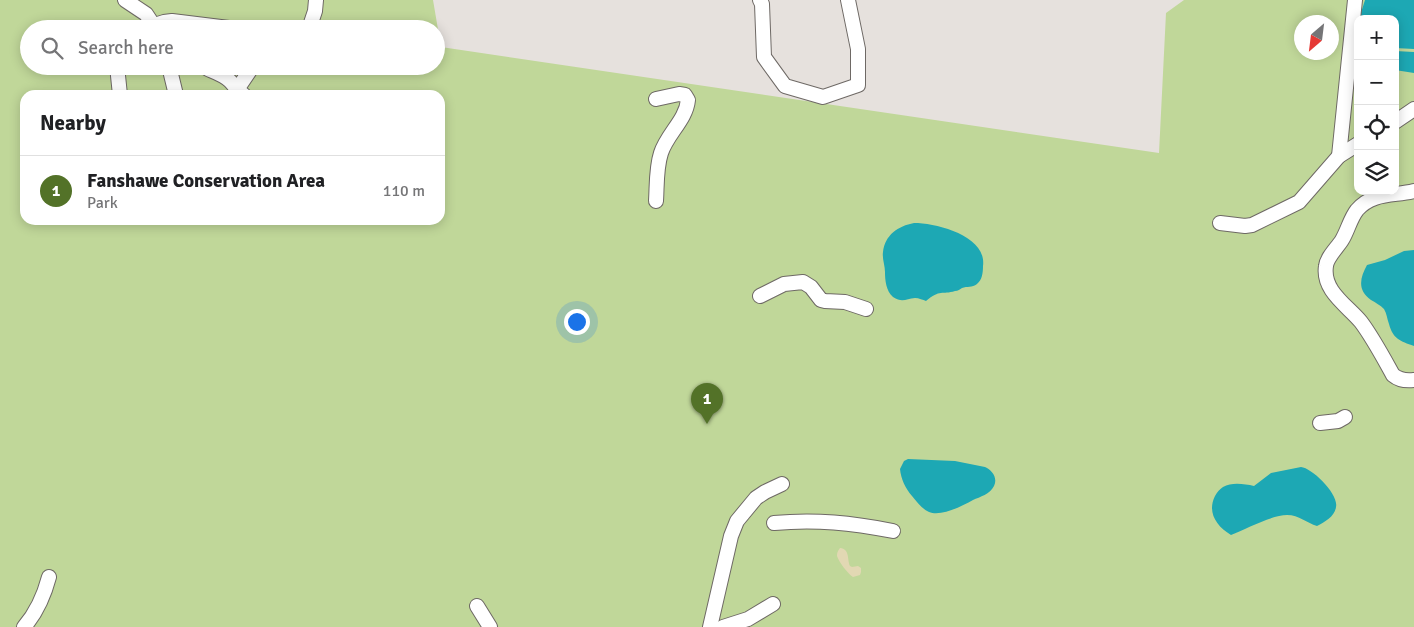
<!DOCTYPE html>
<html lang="en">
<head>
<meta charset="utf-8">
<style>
  :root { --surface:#fff; --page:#f2f2f2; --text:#202124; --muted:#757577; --line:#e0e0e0; --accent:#537228 }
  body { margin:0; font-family:Signika,sans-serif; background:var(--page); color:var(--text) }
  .controls { position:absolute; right:15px; top:15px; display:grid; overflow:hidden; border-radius:10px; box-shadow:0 2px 12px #0003 }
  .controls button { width:45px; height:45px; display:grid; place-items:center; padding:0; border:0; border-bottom:1px solid var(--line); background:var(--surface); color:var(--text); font:25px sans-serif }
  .compass { position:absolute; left:1294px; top:15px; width:45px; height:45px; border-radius:50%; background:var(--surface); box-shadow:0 2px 12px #0003; rotate:208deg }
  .you { position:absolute; left:576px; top:321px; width:18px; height:18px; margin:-12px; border:4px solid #fff; border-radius:50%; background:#1a73e8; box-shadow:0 0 0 8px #1a73e833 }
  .badge { display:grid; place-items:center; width:32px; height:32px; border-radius:50%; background:var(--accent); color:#fff; font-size:16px; font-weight:700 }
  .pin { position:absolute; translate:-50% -41px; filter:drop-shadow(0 1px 2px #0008) }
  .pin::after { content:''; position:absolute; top:26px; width:18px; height:15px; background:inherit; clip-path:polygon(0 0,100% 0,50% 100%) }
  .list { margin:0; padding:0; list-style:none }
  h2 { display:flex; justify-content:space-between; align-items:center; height:65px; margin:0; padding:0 20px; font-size:21px }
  h2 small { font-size:16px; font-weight:400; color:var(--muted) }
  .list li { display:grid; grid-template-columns:32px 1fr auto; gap:15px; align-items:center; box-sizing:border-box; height:70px; padding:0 20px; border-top:1px solid var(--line) }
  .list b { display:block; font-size:19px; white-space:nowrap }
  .list p { margin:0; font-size:16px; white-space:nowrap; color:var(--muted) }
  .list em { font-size:16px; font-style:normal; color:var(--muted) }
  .icon { flex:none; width:28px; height:28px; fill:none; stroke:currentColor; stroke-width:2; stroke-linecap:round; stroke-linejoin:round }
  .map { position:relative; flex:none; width:1414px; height:627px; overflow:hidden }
  .search { position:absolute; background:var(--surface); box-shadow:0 2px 12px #0003; left:20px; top:20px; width:425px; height:55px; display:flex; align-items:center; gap:12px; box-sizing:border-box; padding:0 18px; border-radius:28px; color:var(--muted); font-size:19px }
  .panel { position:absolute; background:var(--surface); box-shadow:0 2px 12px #0003; left:20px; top:90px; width:425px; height:135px; border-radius:15px }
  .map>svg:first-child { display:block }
</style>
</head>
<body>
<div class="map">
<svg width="1414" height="627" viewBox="0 0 1414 627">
  <rect width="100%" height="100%" fill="#e6e1dd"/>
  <path fill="#c0d799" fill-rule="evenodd" d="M0 0H433L441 47 1159 153 1166 13 1184 0H1414V627H0ZM1358 19H1395V191H1358ZM1302 22H1332V52H1302ZM29 29H436V66H29ZM25 95H440V220H25Z"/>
  <path fill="#e2d8b3" d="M840 548C850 549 847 559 850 566L852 567 858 566 861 568V572L860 575 853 577C848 574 839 562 837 556 837 552 838 551 840 548Z"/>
  <g fill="#1da8b4">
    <path d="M1365 0H1414V49L1395 48V19H1359Z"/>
    <path d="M1395 51 1414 52V73L1395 70Z"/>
    <path d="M914 223C937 223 987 236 983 266 983 273 982 280 977 284 972 288 967 286 962 288 960 289 958 291 955 291 942 295 940 289 926 301 923 300 919 298 915 298 906 299 902 303 893 297 886 291 885 280 885 272 885 265 882 259 883 252 885 235 898 226 914 223Z"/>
    <path d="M1414 250V346C1400 341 1393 339 1389 324 1387 319 1387 314 1384 309 1380 305 1376 303 1371 300 1357 290 1360 278 1367 265L1385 260 1404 251Z"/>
    <path d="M908 459 955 461 985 467C992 470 998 478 994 486 990 494 980 497 973 500 962 506 941 517 929 512 922 509 917 502 912 496 905 488 901 479 900 469L904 461Z"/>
    <path d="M1301 467C1312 468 1339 494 1336 507 1335 516 1325 522 1317 526 1307 523 1299 515 1287 515 1272 515 1246 529 1231 535 1216 526 1207 512 1215 496 1217 492 1220 489 1223 487 1232 482 1244 484 1254 486L1271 473Z"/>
  </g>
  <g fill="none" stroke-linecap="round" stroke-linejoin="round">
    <g stroke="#6e6965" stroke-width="16">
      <g id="minor">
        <path d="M125 0 146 14 156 29"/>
        <path d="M760 0 762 4 764 57 785 86 823 97 858 85V49L848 0"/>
        <path d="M142 29 164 22 172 21 237 29"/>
        <path d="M309 29 315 11 316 0"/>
        <path d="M117 66 120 95"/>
        <path d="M169 66 176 95"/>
        <path d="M206 66 208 69C215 72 224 75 230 81 236 87 236 90 244 95"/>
        <path d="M236 91 253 66"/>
        <path d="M656 99 679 94 685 95 688 100C686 120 667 134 661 153 656 168 657 186 656 201"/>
        <path d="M1395 122 1414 109"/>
        <path d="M1339 156 1355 0"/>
        <path d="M1414 191C1395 196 1372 192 1357 210 1350 219 1348 230 1342 240 1337 248 1327 257 1326 266 1322 291 1348 306 1361 322 1373 338 1383 357 1393 375 1399 380 1406 381 1414 380"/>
        <path d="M1220 223 1245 226 1252 225 1299 202 1339 156 1358 144"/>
        <path d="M760 296 784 284 803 282 811 287 821 300 825 301 845 302 866 309"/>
        <path d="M1320 423 1338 421 1345 417"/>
        <path d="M774 523C816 519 852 523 893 531"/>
        <path d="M477 606 490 627"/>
        <path d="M24 627C37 612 44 596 49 577"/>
        <path d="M710 627 731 536 737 521 756 498 765 492 782 484"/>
        <path d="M723 627 748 619 773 604"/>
      </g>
    </g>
    <use href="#minor" stroke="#fff" stroke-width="14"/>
  </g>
</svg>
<div class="controls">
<button>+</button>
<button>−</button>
<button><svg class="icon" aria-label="locate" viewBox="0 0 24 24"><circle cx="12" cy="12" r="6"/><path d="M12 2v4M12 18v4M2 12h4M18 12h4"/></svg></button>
<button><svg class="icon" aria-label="layers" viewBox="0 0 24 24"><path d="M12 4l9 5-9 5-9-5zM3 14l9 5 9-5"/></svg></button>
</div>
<svg class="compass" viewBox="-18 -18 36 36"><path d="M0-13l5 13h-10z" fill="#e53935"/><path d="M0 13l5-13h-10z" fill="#757577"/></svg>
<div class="you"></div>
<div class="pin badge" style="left:707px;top:424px">1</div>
<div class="search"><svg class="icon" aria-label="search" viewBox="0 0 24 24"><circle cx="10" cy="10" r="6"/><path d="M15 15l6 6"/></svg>Search here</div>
<section class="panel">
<h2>Nearby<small></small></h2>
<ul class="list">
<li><span class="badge">1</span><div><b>Fanshawe Conservation Area</b><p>Park</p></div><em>110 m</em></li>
</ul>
</section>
</div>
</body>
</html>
